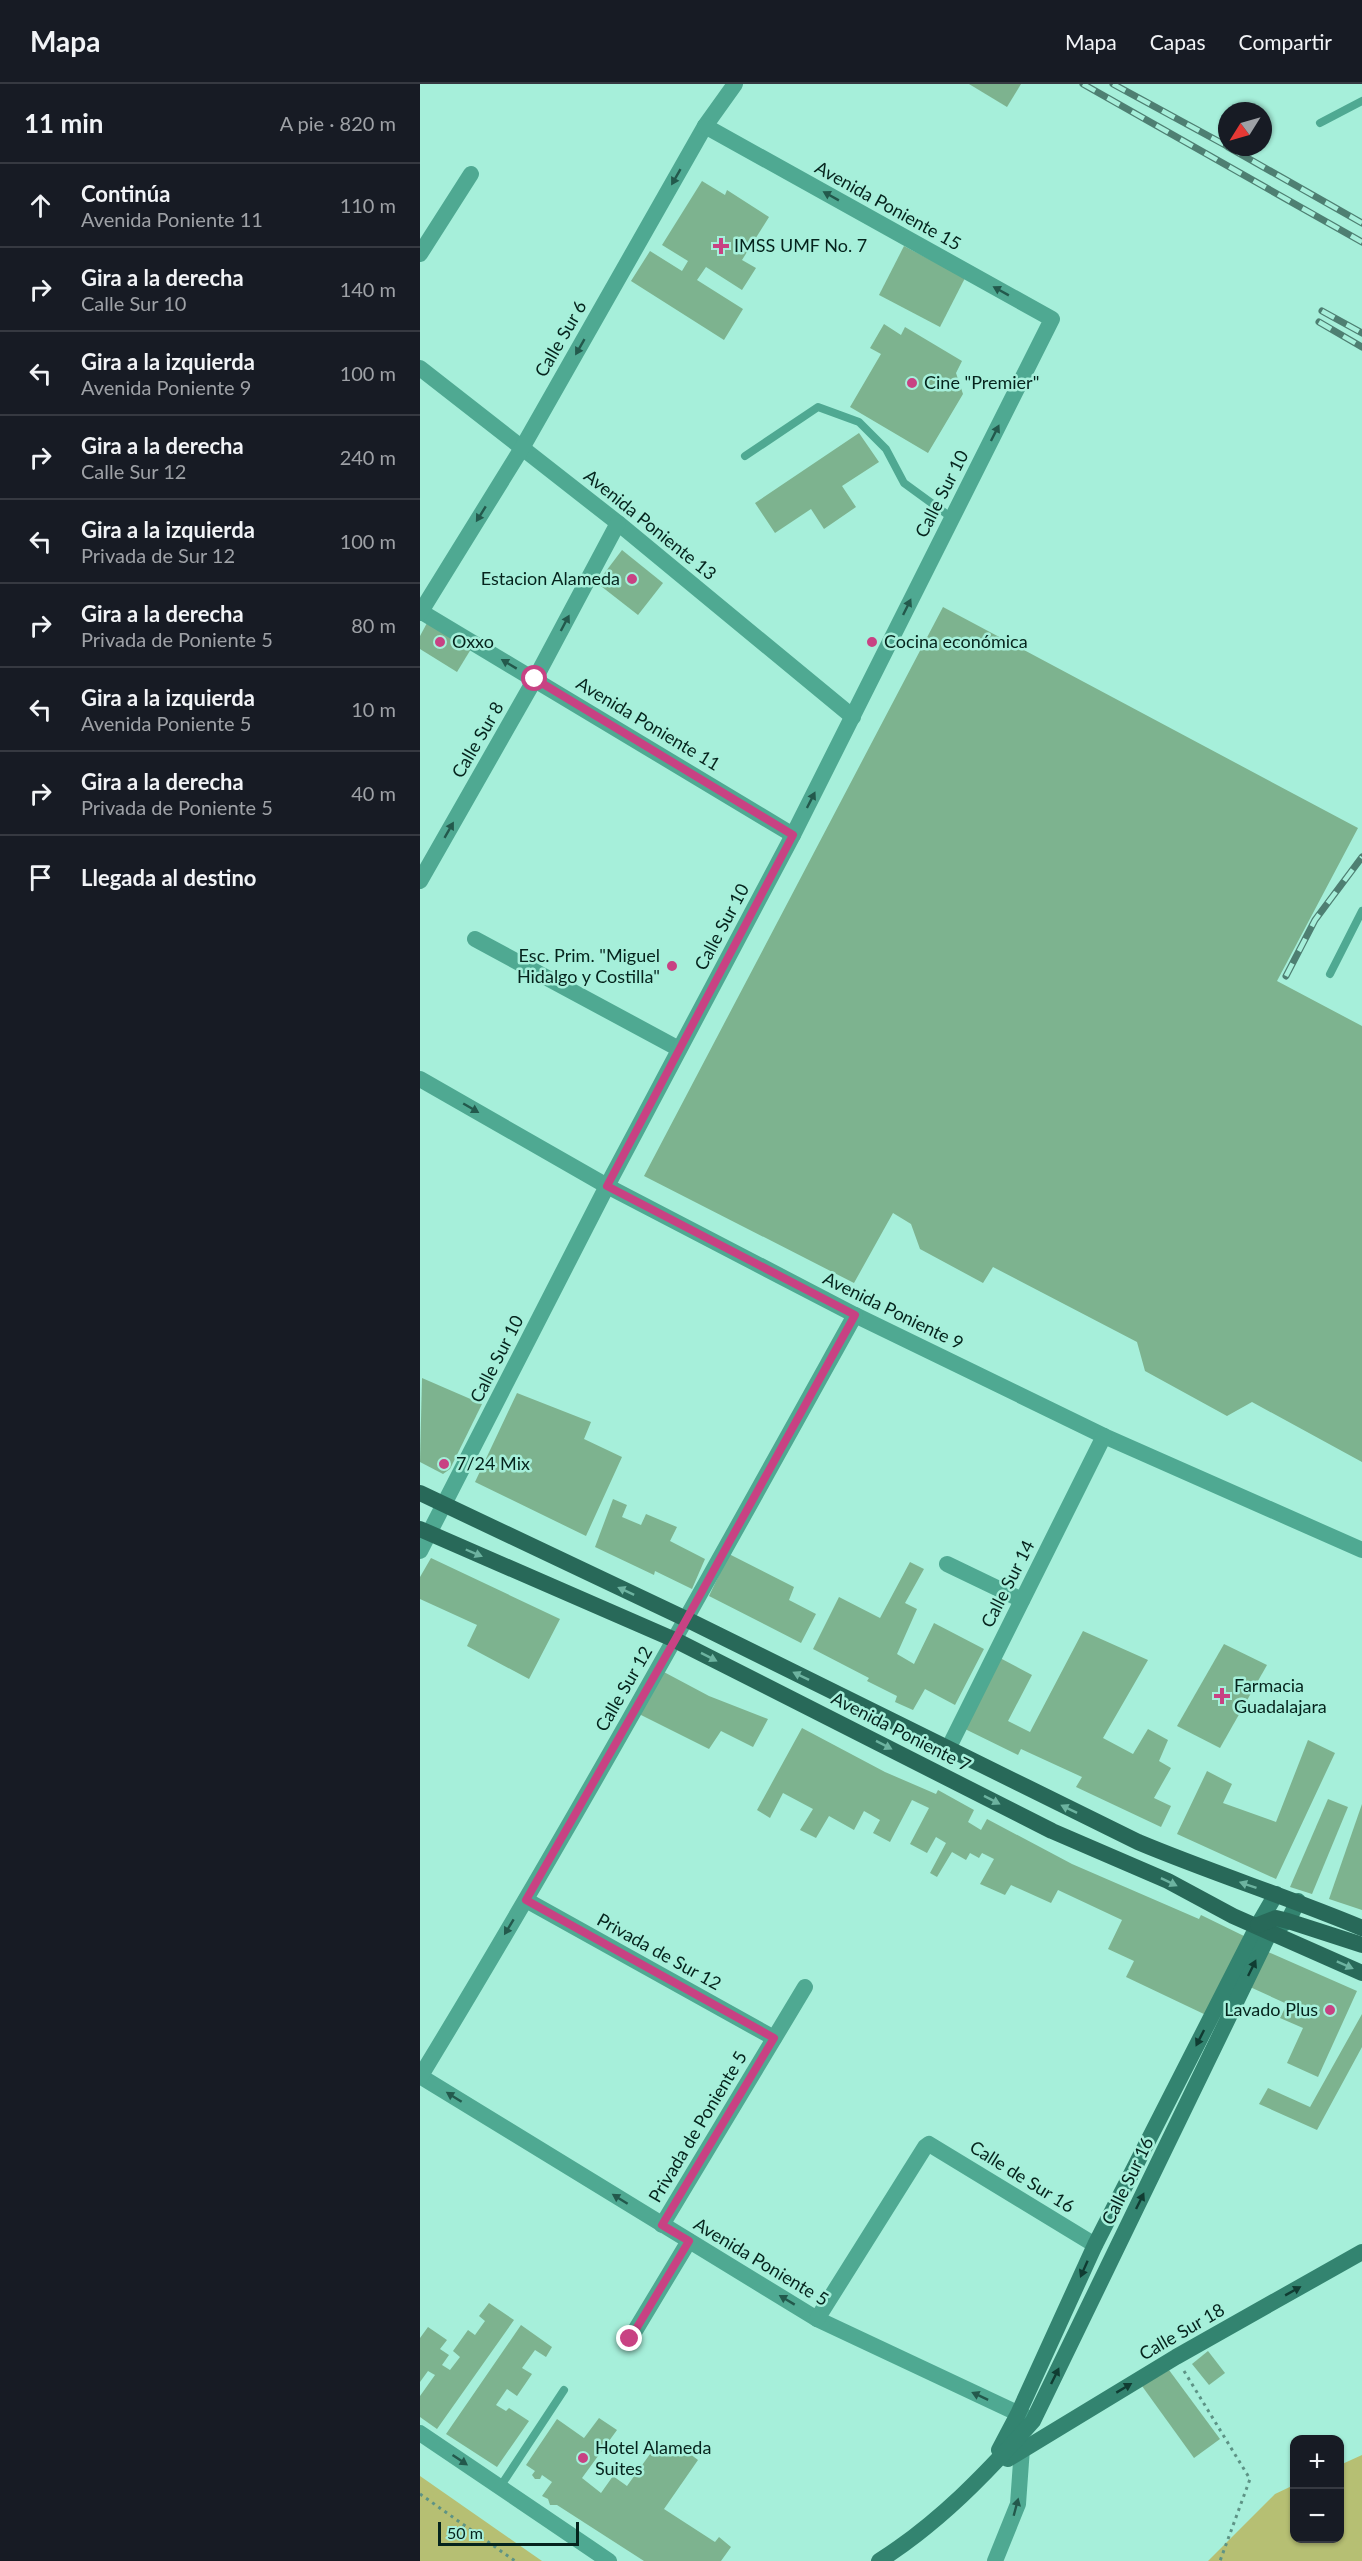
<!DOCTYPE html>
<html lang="es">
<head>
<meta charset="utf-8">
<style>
  :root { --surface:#171b24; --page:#242831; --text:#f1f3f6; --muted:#9ea1a6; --line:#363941 }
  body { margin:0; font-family:Lato,sans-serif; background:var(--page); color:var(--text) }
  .controls { position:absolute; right:18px; bottom:18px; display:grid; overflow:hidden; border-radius:12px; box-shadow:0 2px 4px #0004 }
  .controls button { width:54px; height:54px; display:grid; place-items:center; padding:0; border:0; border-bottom:2px solid var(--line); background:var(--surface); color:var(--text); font:30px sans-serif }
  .compass { position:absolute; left:798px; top:18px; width:54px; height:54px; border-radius:50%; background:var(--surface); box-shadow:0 2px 4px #0004; rotate:233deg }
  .scale { position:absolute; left:18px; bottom:15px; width:141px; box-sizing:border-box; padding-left:6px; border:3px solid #05241d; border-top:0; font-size:16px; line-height:21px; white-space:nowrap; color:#05241d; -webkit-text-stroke:4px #a6efda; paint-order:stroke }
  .stop { position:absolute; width:18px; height:18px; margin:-14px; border:4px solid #c84283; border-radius:50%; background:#fff }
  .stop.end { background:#c84283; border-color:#fff; box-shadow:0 2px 6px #0008 }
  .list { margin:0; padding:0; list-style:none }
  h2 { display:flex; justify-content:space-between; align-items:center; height:78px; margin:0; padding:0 24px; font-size:26px }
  h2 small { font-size:20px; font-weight:400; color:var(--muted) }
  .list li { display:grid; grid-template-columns:39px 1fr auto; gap:18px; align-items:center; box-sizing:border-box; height:84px; padding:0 24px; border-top:2px solid var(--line) }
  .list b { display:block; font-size:22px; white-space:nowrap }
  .list p { margin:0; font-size:20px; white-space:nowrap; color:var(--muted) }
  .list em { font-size:20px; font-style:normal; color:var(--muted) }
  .icon { flex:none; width:33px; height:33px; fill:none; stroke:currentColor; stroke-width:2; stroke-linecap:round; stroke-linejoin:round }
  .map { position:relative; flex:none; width:942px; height:2477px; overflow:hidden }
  header { display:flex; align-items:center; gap:36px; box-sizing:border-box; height:84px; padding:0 30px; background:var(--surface); border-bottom:2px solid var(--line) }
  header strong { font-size:28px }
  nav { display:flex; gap:33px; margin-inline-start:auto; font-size:21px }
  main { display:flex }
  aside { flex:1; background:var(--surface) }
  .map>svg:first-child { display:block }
</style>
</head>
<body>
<header>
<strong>Mapa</strong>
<nav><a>Mapa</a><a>Capas</a><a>Compartir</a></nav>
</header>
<main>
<aside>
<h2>11 min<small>A pie · 820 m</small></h2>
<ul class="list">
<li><svg class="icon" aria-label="ahead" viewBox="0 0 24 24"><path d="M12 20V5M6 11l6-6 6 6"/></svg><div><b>Continúa</b><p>Avenida Poniente 11</p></div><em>110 m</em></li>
<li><svg class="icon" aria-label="right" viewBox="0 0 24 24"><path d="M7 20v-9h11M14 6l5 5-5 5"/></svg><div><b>Gira a la derecha</b><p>Calle Sur 10</p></div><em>140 m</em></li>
<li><svg class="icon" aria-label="left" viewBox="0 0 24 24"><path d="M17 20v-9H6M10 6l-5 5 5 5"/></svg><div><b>Gira a la izquierda</b><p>Avenida Poniente 9</p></div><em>100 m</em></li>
<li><svg class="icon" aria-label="right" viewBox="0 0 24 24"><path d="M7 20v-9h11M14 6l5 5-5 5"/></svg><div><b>Gira a la derecha</b><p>Calle Sur 12</p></div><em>240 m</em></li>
<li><svg class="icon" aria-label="left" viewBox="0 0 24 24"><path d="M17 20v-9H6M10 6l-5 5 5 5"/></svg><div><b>Gira a la izquierda</b><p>Privada de Sur 12</p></div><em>100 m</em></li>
<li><svg class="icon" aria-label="right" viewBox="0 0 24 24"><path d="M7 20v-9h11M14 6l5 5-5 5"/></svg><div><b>Gira a la derecha</b><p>Privada de Poniente 5</p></div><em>80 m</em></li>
<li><svg class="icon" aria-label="left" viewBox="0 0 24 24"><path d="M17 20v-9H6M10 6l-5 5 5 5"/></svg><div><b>Gira a la izquierda</b><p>Avenida Poniente 5</p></div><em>10 m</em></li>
<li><svg class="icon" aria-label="right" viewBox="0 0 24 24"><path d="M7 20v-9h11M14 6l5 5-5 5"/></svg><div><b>Gira a la derecha</b><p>Privada de Poniente 5</p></div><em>40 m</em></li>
<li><svg class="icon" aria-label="arrive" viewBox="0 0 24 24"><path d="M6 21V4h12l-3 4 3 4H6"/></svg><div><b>Llegada al destino</b></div></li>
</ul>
</aside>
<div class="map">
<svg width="942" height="2477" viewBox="0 0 942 2477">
  <rect width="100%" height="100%" fill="#a6efda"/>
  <g fill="#b6bf73">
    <path d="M942 2371V2477H788L855 2410 874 2401V2454H920V2381Z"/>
    <path d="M0 2392 122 2477H0Z"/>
  </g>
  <g fill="#7db38f">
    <path d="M549 0H601L587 23Z"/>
    <path d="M282 97 305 111 307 106 349 133 322 176 336 184 322 206 286 183 277 196 323 225 304 256 211 197 230 167 262 187 268 177 242 161Z"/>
    <path d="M484 162 545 194 520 243 459 211Z"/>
    <path d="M464 240 481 251 485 243 542 277 536 289 543 310 508 369 430 323 461 270 450 264Z"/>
    <path d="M439 349 459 378 422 402 436 423 404 445 391 425 355 449 335 419Z"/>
    <path d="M202 466 243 499 218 531 177 499Z"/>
    <path d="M523 523 938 744 857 897 942 942V1378L832 1318 807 1332 725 1287 717 1258 573 1183 563 1199 500 1165 491 1140 473 1129 434 1199 224 1092Z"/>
    <path d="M7 539 51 565 37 588 0 565V552Z"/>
    <path d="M2 1294 62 1320 30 1385 23 1390 0 1378Z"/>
    <path d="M97 1309 171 1338 164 1355 202 1373 166 1452 55 1398Z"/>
    <path d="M193 1415 207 1421 202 1433 221 1441 226 1430 257 1443 250 1457 285 1475 272 1505 235 1487 234 1491 175 1463Z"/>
    <path d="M309 1470 374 1503 369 1516 396 1530 381 1559 289 1512Z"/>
    <path d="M11 1474 140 1535 109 1595 47 1562 57 1541 0 1515V1493Z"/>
    <path d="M490 1478 504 1485 485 1519 497 1525 477 1570 494 1580 514 1539 564 1565 535 1621 505 1605 493 1626 475 1618 477 1612 447 1597 449 1594 393 1565 419 1513 460 1534Z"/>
    <path d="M663 1547 728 1576 683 1654 713 1670 728 1645 748 1656 739 1677 751 1684 734 1714 751 1722 741 1743 656 1703 662 1693 601 1665 598 1671 545 1645 580 1574 612 1591 588 1637 610 1648Z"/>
    <path d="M804 1560 847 1581 800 1664 757 1642Z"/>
    <path d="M242 1587 289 1612 348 1635 333 1663 301 1647 289 1665 219 1630Z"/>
    <path d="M382 1644 465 1688 516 1710 518 1706 554 1726 548 1738 561 1746 567 1735 652 1780 779 1835 781 1831 824 1852 786 1931 706 1893 714 1877 688 1865 702 1836 638 1806 631 1819 591 1801 585 1811 560 1800 574 1775 562 1769 559 1774 550 1769 546 1776 532 1768 517 1793 510 1789 526 1759 516 1753 507 1769 490 1760 509 1724 492 1716 470 1758 453 1749 460 1736 444 1727 434 1746 409 1732 396 1754 380 1746 393 1725 363 1709 350 1734 337 1726Z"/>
    <path d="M888 1656 915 1669 856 1795 757 1750 787 1687 812 1700 803 1719 856 1738Z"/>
    <path d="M908 1715 928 1723 892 1810 870 1803Z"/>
    <path d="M942 1720V1826L909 1815Z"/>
    <path d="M846 1867 937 1907 898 1993 867 1979 883 1944 860 1934 867 1920 830 1903Z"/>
    <path d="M942 1930V1963L897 2046 839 2020 848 2004 890 2023Z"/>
    <path d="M69 2219 94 2236 17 2345 0 2333V2312L15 2291 8 2287 0 2298V2254L8 2243 27 2256 20 2265 29 2271 22 2281 30 2286 40 2273 33 2267 48 2246 55 2251 65 2237 59 2232Z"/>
    <path d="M101 2241 132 2263 126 2273 115 2266 102 2284 112 2290 97 2312 87 2305 76 2321 86 2327 89 2324 109 2337 77 2383 26 2350Z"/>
    <path d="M788 2267 805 2289 789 2301 772 2280Z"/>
    <path d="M749 2286 800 2355 774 2374 722 2302Z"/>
    <path d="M179 2334 197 2346 162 2394 181 2409 193 2392 207 2402 238 2359 255 2371 262 2364 278 2376 244 2425 295 2458 299 2453 311 2463 301 2477H224L137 2421H130L128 2415 122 2412 132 2398 122 2391 120 2395H115L112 2391 115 2387 106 2381 137 2335 164 2354Z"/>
  </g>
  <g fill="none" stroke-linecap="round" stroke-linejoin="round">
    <g stroke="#5d9385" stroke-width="3" stroke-dasharray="3 4.5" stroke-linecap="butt">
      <path d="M764 2287 830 2395 800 2477"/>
      <path d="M0 2410 95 2477"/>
    </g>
    <g stroke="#4fa992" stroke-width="8">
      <path d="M900 39 942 17"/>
      <path d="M325 372 398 323 439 338 466 365 484 399 532 434"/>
      <path d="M910 890 942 827"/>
      <path d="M80 2403 144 2306"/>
    </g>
    <g stroke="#4fa992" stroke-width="16">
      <path d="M0 170 51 90"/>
      <path d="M0 284 198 439 433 633"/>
      <path d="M0 527 373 751"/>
      <path d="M0 529 102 364 285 42 315 0"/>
      <path d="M0 797 115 595 198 439"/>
      <path d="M55 855 259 965"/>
      <path d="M0 995 187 1102 435 1231 684 1352 942 1466"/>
      <path d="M0 1467 187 1102 373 751 632 235 285 42"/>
      <path d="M527 1480 602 1516"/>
      <path d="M528 1665 684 1352"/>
      <path d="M106 1816 354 1954"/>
      <path d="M0 1992 397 2235 610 2335"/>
      <path d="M0 1993C152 1743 293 1487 435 1231"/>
      <path d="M242 2141 385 1903"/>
      <path d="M397 2235 505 2063 509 2060 675 2161"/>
      <path d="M210 2255 269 2157"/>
      <path d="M0 2349 189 2477"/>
      <path d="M575 2477 598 2420 602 2364"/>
    </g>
    <g stroke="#338470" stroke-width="16">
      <path d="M579 2366 598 2330 675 2161 838 1841 856 1810"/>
      <path d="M588 2375 756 2273 942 2168"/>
      <path d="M459 2477C519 2439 567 2389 613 2337L850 1848 868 1837 878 1817"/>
    </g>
    <g stroke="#286959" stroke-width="16">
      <path d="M0 1409 266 1535 718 1758C792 1789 868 1813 942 1844"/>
      <path d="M0 1445 255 1556 632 1747 748 1797 813 1832 942 1889"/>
      <path d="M838 1841 856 1834 868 1837 942 1861"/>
    </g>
    <g stroke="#4e7f72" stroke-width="7">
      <g id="rail">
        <path d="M663 0 942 158"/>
        <path d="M693 0 807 62"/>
        <path d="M808 63 942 139"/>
        <path d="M902 227 942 249"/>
        <path d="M899 238 942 263"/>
        <path d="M866 892 895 836 942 773"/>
      </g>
    </g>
    <use href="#rail" stroke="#a6efda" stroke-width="4.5" stroke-dasharray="14" stroke-linecap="butt"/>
  </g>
  <defs><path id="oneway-solid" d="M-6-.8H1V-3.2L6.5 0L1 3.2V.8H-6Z" transform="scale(1.5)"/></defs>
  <g fill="#23594c">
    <use href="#oneway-solid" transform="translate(256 93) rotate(120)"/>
    <use href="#oneway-solid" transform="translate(411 112) rotate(-151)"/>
    <use href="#oneway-solid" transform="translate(581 207) rotate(-151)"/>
    <use href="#oneway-solid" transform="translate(160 263) rotate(120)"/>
    <use href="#oneway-solid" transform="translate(575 349) rotate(-63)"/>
    <use href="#oneway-solid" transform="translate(61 430) rotate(122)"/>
    <use href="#oneway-solid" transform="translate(487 523) rotate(-64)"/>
    <use href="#oneway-solid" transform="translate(145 539) rotate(-62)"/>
    <use href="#oneway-solid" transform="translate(89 580) rotate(-149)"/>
    <use href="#oneway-solid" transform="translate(391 716) rotate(-63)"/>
    <use href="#oneway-solid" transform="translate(29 746) rotate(-60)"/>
    <use href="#oneway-solid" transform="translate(51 1024) rotate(30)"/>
    <use href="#oneway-solid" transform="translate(89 1843) rotate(121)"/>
    <use href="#oneway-solid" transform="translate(34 2013) rotate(-148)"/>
    <use href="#oneway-solid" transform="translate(200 2115) rotate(-148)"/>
    <use href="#oneway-solid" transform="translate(367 2216) rotate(-149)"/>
    <use href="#oneway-solid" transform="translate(560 2312) rotate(-155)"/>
    <use href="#oneway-solid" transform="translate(40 2376) rotate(34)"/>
    <use href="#oneway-solid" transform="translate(596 2423) rotate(-75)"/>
  </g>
  <g fill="#6db3a0">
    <use href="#oneway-solid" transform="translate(54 1469) rotate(23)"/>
    <use href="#oneway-solid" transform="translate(206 1507) rotate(-155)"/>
    <use href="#oneway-solid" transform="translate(289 1573) rotate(27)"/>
    <use href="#oneway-solid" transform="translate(381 1592) rotate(-154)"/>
    <use href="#oneway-solid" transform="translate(464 1661) rotate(27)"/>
    <use href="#oneway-solid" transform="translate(572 1716) rotate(27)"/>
    <use href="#oneway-solid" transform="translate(649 1725) rotate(-154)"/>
    <use href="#oneway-solid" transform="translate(749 1798) rotate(26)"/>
    <use href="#oneway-solid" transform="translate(828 1801) rotate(-161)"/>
    <use href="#oneway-solid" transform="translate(925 1881) rotate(24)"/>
  </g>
  <g fill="#103c32">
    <use href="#oneway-solid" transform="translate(832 1884) rotate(-64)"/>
    <use href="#oneway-solid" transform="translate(780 1954) rotate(117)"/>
    <use href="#oneway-solid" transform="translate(720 2117) rotate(-64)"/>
    <use href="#oneway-solid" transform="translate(664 2185) rotate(114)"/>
    <use href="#oneway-solid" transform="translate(873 2207) rotate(-29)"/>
    <use href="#oneway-solid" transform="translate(635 2292) rotate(-64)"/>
    <use href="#oneway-solid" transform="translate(704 2304) rotate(-31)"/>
  </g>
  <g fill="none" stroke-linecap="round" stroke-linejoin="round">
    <path stroke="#c84283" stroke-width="8" d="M115 595 373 751 187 1102 435 1231 255 1556 106 1816 354 1954 242 2141 269 2157 210 2255"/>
  </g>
  <g fill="#c84283" stroke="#a6efda" stroke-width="2">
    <path d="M298 153h6v6h6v6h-6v6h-6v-6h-6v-6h6z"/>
    <circle cx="492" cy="299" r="6"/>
    <circle cx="212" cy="495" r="6"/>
    <circle cx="20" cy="558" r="6"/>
    <circle cx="452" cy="558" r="6"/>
    <circle cx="252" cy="882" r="6"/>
    <circle cx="24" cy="1380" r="6"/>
    <path d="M799 1603h6v6h6v6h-6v6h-6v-6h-6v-6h6z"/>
    <circle cx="910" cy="1926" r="6"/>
    <circle cx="163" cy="2374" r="6"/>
  </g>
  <g text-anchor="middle" stroke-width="5" stroke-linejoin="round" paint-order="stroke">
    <g font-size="18" fill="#05241d" stroke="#a6efda">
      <text transform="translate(468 122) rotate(29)" y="6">Avenida Poniente 15</text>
      <text transform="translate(141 255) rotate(-60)" y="6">Calle Sur 6</text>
      <text transform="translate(522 410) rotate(-63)" y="6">Calle Sur 10</text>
      <text transform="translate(230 441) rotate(39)" y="6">Avenida Poniente 13</text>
      <text transform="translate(228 640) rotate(31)" y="6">Avenida Poniente 11</text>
      <text transform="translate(58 656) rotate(-60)" y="6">Calle Sur 8</text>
      <text transform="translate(302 843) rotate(-62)" y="6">Calle Sur 10</text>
      <text transform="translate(473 1227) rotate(26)" y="6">Avenida Poniente 9</text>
      <text transform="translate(77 1275) rotate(-63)" y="6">Calle Sur 10</text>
      <text transform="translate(588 1500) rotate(-63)" y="6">Calle Sur 14</text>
      <text transform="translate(204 1605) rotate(-60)" y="6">Calle Sur 12</text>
      <text transform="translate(481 1648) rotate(27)" y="6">Avenida Poniente 7</text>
      <text transform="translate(239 1868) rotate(29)" y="6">Privada de Sur 12</text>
      <text transform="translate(278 2043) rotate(-59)" y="6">Privada de Poniente 5</text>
      <text transform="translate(602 2093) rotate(32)" y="6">Calle de Sur 16</text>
      <text transform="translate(708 2097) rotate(-64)" y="6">Calle Sur 16</text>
      <text transform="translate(341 2178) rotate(31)" y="6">Avenida Poniente 5</text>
      <text transform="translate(762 2248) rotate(-30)" y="6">Calle Sur 18</text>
    </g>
    <g font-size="18" fill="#05241d" stroke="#a6efda" text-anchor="start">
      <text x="314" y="168">IMSS UMF No. 7</text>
      <text x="504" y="305">Cine "Premier"</text>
      <text x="200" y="501" text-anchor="end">Estacion Alameda</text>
      <text x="32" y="564">Oxxo</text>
      <text x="464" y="564">Cocina económica</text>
      <text x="240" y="878" text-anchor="end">Esc. Prim. "Miguel<tspan x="240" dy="21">Hidalgo y Costilla"</tspan></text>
      <text x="36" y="1386">7/24 Mix</text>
      <text x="814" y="1608">Farmacia<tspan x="814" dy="21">Guadalajara</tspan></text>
      <text x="898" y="1932" text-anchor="end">Lavado Plus</text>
      <text x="175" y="2370">Hotel Alameda<tspan x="175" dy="21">Suites</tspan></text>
    </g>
  </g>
</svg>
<div class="controls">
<button>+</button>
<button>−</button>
</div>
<svg class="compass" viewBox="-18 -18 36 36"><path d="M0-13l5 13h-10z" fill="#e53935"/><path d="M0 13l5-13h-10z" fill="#9ea1a6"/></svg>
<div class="scale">50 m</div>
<div class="stop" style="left:115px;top:595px"></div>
<div class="stop end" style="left:210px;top:2255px"></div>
</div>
</main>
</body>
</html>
